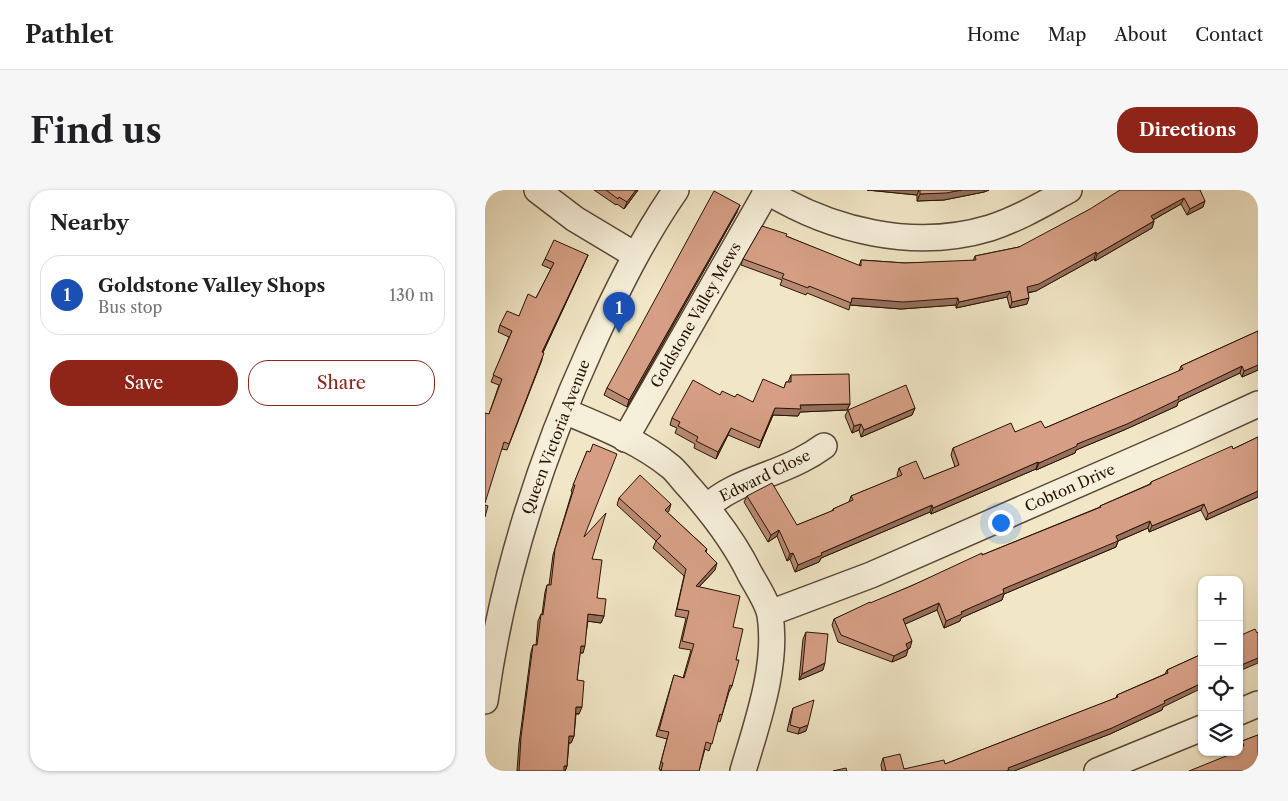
<!DOCTYPE html>
<html lang="en">
<head>
<meta charset="utf-8">
<style>
  :root { --surface:#fff; --page:#f6f6f6; --text:#202124; --muted:#757577; --line:#e0e0e0; --accent:#8f2418 }
  body { margin:0; font-family:"Libre Caslon Text",serif; background:var(--page); color:var(--text) }
  .controls { position:absolute; right:15px; bottom:15px; display:grid; overflow:hidden; border-radius:10px; box-shadow:0 1px 4px #0004 }
  .controls button { width:45px; height:45px; display:grid; place-items:center; padding:0; border:0; border-bottom:1px solid var(--line); background:var(--surface); color:var(--text); font:25px sans-serif }
  .you { position:absolute; left:515px; top:332px; width:18px; height:18px; margin:-12px; border:4px solid #fff; border-radius:50%; background:#1a73e8; box-shadow:0 0 0 8px #1a73e833 }
  .badge { display:grid; place-items:center; width:32px; height:32px; border-radius:50%; background:var(--accent); color:#fff; font-size:16px; font-weight:700 }
  .pin { position:absolute; translate:-50% -41px; filter:drop-shadow(0 1px 2px #0008) }
  .pin::after { content:''; position:absolute; top:26px; width:18px; height:15px; background:inherit; clip-path:polygon(0 0,100% 0,50% 100%) }
  .list { margin:0; padding:0; list-style:none }
  h2 { display:flex; justify-content:space-between; align-items:center; height:65px; margin:0; padding:0 20px; font-size:21px }
  h2 small { font-size:16px; font-weight:400; color:var(--muted) }
  .list li { display:grid; grid-template-columns:32px 1fr auto; gap:15px; align-items:center; box-sizing:border-box; height:80px; margin:0 10px 10px; padding:0 10px; border:1px solid var(--line); border-radius:20px }
  .list b { display:block; font-size:19px; white-space:nowrap }
  .list p { margin:0; font-size:16px; white-space:nowrap; color:var(--muted) }
  .list em { font-size:16px; font-style:normal; color:var(--muted) }
  .actions { display:flex; gap:10px; padding:15px 20px }
  .actions a { flex:1; padding:11px 0; border:1px solid var(--accent); border-radius:20px; text-align:center; font-size:18px; color:var(--accent) }
  .actions .main { background:var(--accent); color:#fff }
  .icon { flex:none; width:28px; height:28px; fill:none; stroke:currentColor; stroke-width:2; stroke-linecap:round; stroke-linejoin:round }
  .map { position:relative; flex:none; width:773px; height:581px; overflow:hidden; border-radius:20px }
  header { display:flex; align-items:center; gap:30px; box-sizing:border-box; height:70px; padding:0 25px; background:var(--surface); border-bottom:1px solid var(--line) }
  header strong { font-size:24px }
  nav { display:flex; gap:28px; margin-inline-start:auto; font-size:18px }
  .intro { display:flex; align-items:center; justify-content:space-between; box-sizing:border-box; height:120px; padding:0 30px }
  h1 { margin:0; font-size:35px }
  .button { padding:12px 22px; border-radius:20px; background:var(--accent); color:#fff; font-size:18px; font-weight:700 }
  main { display:flex; gap:30px; padding:0 30px }
  aside { flex:1; background:var(--surface); border-radius:20px; box-shadow:0 1px 4px #0004 }
  .map>svg:first-child { display:block }
</style>
</head>
<body>
<header>
<strong>Pathlet</strong>
<nav><a>Home</a><a>Map</a><a>About</a><a>Contact</a></nav>
</header>
<div class="intro"><h1>Find us</h1><a class="button">Directions</a></div>
<main>
<aside>
<h2>Nearby<small></small></h2>
<ul class="list">
<li><span class="badge" style="background:#1a4fb4">1</span><div><b>Goldstone Valley Shops</b><p>Bus stop</p></div><em>130 m</em></li>
</ul>
<div class="actions"><a class="main">Save</a><a>Share</a></div>
</aside>
<div class="map">
<svg width="773" height="581" viewBox="0 0 773 581">
  <rect width="100%" height="100%" fill="#f1e6c6"/>
  <filter id="stains"><feTurbulence type="fractalNoise" baseFrequency=".004" numOctaves="4"/><feColorMatrix values="0 0 0 0 .2 0 0 0 0 .09 0 0 0 0 .02 0 0 0 .5 -.17"/></filter>
  <radialGradient id="worn" r=".72"><stop offset=".6" stop-color="#630" stop-opacity="0"/><stop offset="1" stop-color="#630" stop-opacity=".3"/></radialGradient>
  <g fill="none" stroke-linecap="round" stroke-linejoin="round">
    <g stroke="#5a4836" stroke-width="28">
      <g id="street">
        <path d="M52 0 90 29 150 65"/>
        <path d="M280 0C346 41 429 61 505 38 533 29 558 14 584 0"/>
        <path d="M79 221C115 236 156 252 186 277 193 283 198 291 204 297 228 324 249 351 265 384 271 395 283 413 285 425 293 476 272 533 258 581"/>
        <path d="M140 249 282 1"/>
        <path d="M222 317C247 293 286 286 316 270 324 266 332 261 339 256"/>
        <path d="M285 423 386 385 701 247 773 214"/>
        <path d="M0 511C17 386 54 271 106 157 131 102 157 49 191 0"/>
        <path d="M754 522 773 514"/>
        <path d="M612 581 717 538"/>
      </g>
    </g>
    <use href="#street" stroke="#f6efda" stroke-width="25"/>
  </g>
  <g fill="#b88972" stroke="#281406">
    <path d="M109 0H153L139 19 132 14 131 15Z"/>
    <path d="M382 0H504L499 2 459 10 432 11V5Z"/>
    <path d="M715 0 718 17 702 25 696 14 668 30 669 31 667 38 610 71 609 69 551 101 543 103 542 114 525 118 522 107 471 118V115L416 119 365 115 364 120 322 103 321 105 295 95 297 90 256 75 258 69 301 46 374 76 376 70 420 73 488 71 490 66 534 57Z"/>
    <path d="M252 22 142 217 119 205 122 198Z"/>
    <path d="M103 65 58 162 57 170 22 260 17 259 4 224 14 195 6 192 24 147 13 142 15 135 34 126 51 108 66 79 57 75 60 69Z"/>
    <path d="M773 141V180L757 187 755 183 693 212 692 216 639 240 591 260 590 263 551 280V279L446 324 445 322 336 368 334 372 310 382 305 369 302 371 292 346 283 352 259 312 262 306 312 335 347 321 348 319 364 312 366 306 413 287 412 285 414 278 439 289 470 277 466 265 468 258 530 242 560 238 694 181 696 176Z"/>
    <path d="M306 185 365 214 362 220 315 222 313 226 288 225 274 258 243 245 231 269 209 258 210 254 190 243 192 238 185 235 187 228 235 205 250 207 268 212 299 198 301 192H303Z"/>
    <path d="M430 218 427 225 376 247 374 240 367 243 360 226 363 220Z"/>
    <path d="M773 247V307L721 330 716 320 664 342 663 338 633 351 631 357 519 404 517 410 476 428 475 431 459 438 452 420 420 434 425 458 423 459 421 466 407 472 353 452 347 435 349 429 426 396 497 365 615 317V316L665 294 666 292 748 259Z"/>
    <path d="M102 261 99 346 107 369 112 408 119 426 116 433 103 431 98 463H95L92 490 94 524H91L89 546 86 553H84L82 576 80 581H32L34 554 46 462 48 455H51L53 431 56 424H57L60 402 62 395H64L68 365 87 302 86 301Z"/>
    <path d="M134 308 184 321 182 322 222 359 221 362 230 380 214 397 248 437 251 470 247 496 244 502 235 532 233 531 224 561 220 559 214 581H175V579H174L182 549 171 546 189 485 198 488 206 460 194 458 201 428 190 426 199 386 168 358 171 351 132 315Z"/>
    <path d="M321 442 338 480 314 490 318 449Z"/>
    <path d="M717 464 678 517 677 520 625 544 529 581H397L396 575 398 568 419 579 460 574 631 508 632 505 680 484 682 480Z"/>
    <path d="M308 518 321 541 313 544 302 541 306 524Z"/>
    <path d="M773 545 754 562 757 551Z"/>
  </g>
  <g fill="#966f5d" stroke="#281406">
    <path d="M151 0H153L139 19 142 12Z"/>
    <path d="M382 0H434L432 5Z"/>
    <path d="M477 0H504L499 2 459 10 432 11 435 4Z"/>
    <path d="M699 8 696 14 664 32 666 26Z"/>
    <path d="M720 11 718 17 702 25 705 19Z"/>
    <path d="M255 15 252 22 142 217 144 210Z"/>
    <path d="M669 31 667 38 610 71 612 64Z"/>
    <path d="M611 62 609 69 551 101 539 103 542 97Z"/>
    <path d="M103 65 100 72 55 169 57 162Z"/>
    <path d="M525 101 522 107 471 118 474 112Z"/>
    <path d="M367 108H473L471 115 416 119 365 115Z"/>
    <path d="M544 108 542 114 525 118 527 112Z"/>
    <path d="M773 175V180L757 187 759 181Z"/>
    <path d="M757 176 755 183 693 212 692 216 639 240 591 260 590 263 551 280 554 273 592 254Z"/>
    <path d="M365 214 362 220 315 222 313 226 288 225 274 258 290 218 315 215Z"/>
    <path d="M430 218 427 225 376 247 379 240Z"/>
    <path d="M376 234 374 240 367 243 369 236Z"/>
    <path d="M246 238 243 245 231 269 233 262Z"/>
    <path d="M553 272 551 279 446 324 448 318Z"/>
    <path d="M773 301V307L721 330 723 324Z"/>
    <path d="M186 314 184 321 178 327 180 320Z"/>
    <path d="M719 314 716 320 664 342 667 336Z"/>
    <path d="M447 315 445 322 336 368 334 372 310 382 313 375 336 363Z"/>
    <path d="M665 331 663 338 633 351 631 357 519 404 517 410 476 428 475 431 459 438 461 431 518 399 631 346Z"/>
    <path d="M294 340 292 346 283 352 286 345Z"/>
    <path d="M308 363 305 369 302 371 305 364Z"/>
    <path d="M232 373 230 380 208 403 211 396Z"/>
    <path d="M454 413 452 420 416 436 418 429Z"/>
    <path d="M103 424 119 426 116 433 101 431Z"/>
    <path d="M427 451 425 458 418 461 421 454Z"/>
    <path d="M96 456H100L98 463 93 462Z"/>
    <path d="M423 459 421 466 407 472 409 466Z"/>
    <path d="M773 468V473L754 481V476Z"/>
    <path d="M340 473 338 480 314 490 317 484Z"/>
    <path d="M717 493V498L678 517 677 520 625 544 529 581H521L523 578 679 511Z"/>
    <path d="M91 517H97L94 524 89 523Z"/>
    <path d="M323 535 321 541 313 544 315 538Z"/>
    <path d="M84 546H89L86 553 82 552Z"/>
    <path d="M79 576H82L80 581H77Z"/>
  </g>
  <g fill="#d69f85" stroke="#281406">
    <path d="M121 0H151L142 12 134 7 133 9Z"/>
    <path d="M435 0H477L461 3 435 4Z"/>
    <path d="M635 0H715L720 11 705 19 699 8 666 26 669 31 612 64 611 62 554 94 542 97 544 108 527 112 525 101 474 112 473 108 418 112 367 108 366 113 324 96 323 98 297 88 299 84 258 69 277 36 302 44 301 46 376 76V70L420 73 491 70 490 66 534 57 605 19Z"/>
    <path d="M229 1 255 15 144 210 122 198Z"/>
    <path d="M69 50 103 65 57 162 59 163 24 254 19 252 0 313V223L4 224 17 189 8 185 27 141 15 135 22 121 34 126 43 104 51 108 69 73 60 69Z"/>
    <path d="M773 141V175L759 181 757 176 693 207 694 209 642 234 592 254V256L554 273 553 272 448 318 447 315 336 363 337 365 313 375 308 363 305 364 294 340 286 345 262 306 287 293 312 335 349 320 348 319 368 310 366 306 417 285 414 278 431 271 439 289 474 275 468 258 526 233 530 242 556 231 560 238 698 179 696 176Z"/>
    <path d="M364 184 365 214 315 215 316 219 290 218 276 251 246 238 233 262 211 251 213 247 193 236 195 232 187 228 208 190 235 205 237 201 250 207 252 204 268 212 278 189 299 198 301 192H306V185Z"/>
    <path d="M421 195 430 218 379 240 376 234 369 236 363 220Z"/>
    <path d="M773 247V301L723 324 719 314 667 336 665 331 631 346 633 351 518 399 519 403 476 422 477 424 461 431 454 413 418 429 427 451 421 454 423 459 409 466 356 445 349 429 385 412V413L426 396 497 363V365L616 317 615 316 666 294V292L747 256 748 259Z"/>
    <path d="M108 254 132 264 99 347 121 323 107 369 117 370 112 408 121 409 119 426 103 424 100 456H96L92 490 99 491 97 517H91L89 546H84L82 576H79V581H34L36 547 48 455H52L56 424 58 425 62 395H66L70 359 90 295H88L102 261 105 262Z"/>
    <path d="M155 285 186 314 180 320 222 359 220 361 232 373 211 396 255 406 248 437 258 439 251 470H254L247 496 245 495 237 525 235 524 227 554 221 552 214 581H176L178 573 176 572 184 542 174 540 189 485 199 488 209 454 197 451 204 421 192 419 201 379 171 351 176 346 134 308Z"/>
    <path d="M0 315 3 316 0 327Z"/>
    <path d="M770 439 772 443 773 442V468L754 476V446Z"/>
    <path d="M321 442 343 444 340 473 317 484Z"/>
    <path d="M717 464V493L679 511 680 513 627 538 523 578 524 580 521 581H401L398 568 415 564 419 579 459 570 460 574 633 507 632 505 683 483 682 480Z"/>
    <path d="M329 510 323 535 315 538 305 535 308 518Z"/>
    <path d="M773 545V581H704L751 562H754V558L759 556 757 551Z"/>
    <path d="M361 578 362 581H348Z"/>
  </g>
  <g text-anchor="middle" stroke-width="4" stroke-linejoin="round" paint-order="stroke">
    <g font-size="15" fill="#281406" stroke="#f6efda">
      <text transform="translate(211 125) rotate(-60)" y="5">Goldstone Valley Mews</text>
      <text transform="translate(71 247) rotate(-69)" y="5">Queen Victoria Avenue</text>
      <text transform="translate(280 286) rotate(-26)" y="5">Edward Close</text>
      <text transform="translate(585 298) rotate(-24)" y="5">Cobton Drive</text>
    </g>
  </g>
  <rect width="100%" height="100%" filter="url(#stains)"/>
  <rect width="100%" height="100%" fill="url(#worn)"/>
</svg>
<div class="controls">
<button>+</button>
<button>−</button>
<button><svg class="icon" aria-label="locate" viewBox="0 0 24 24"><circle cx="12" cy="12" r="6"/><path d="M12 2v4M12 18v4M2 12h4M18 12h4"/></svg></button>
<button><svg class="icon" aria-label="layers" viewBox="0 0 24 24"><path d="M12 4l9 5-9 5-9-5zM3 14l9 5 9-5"/></svg></button>
</div>
<div class="you"></div>
<div class="pin badge" style="left:134px;top:143px;background:#1a4fb4">1</div>
</div>
</main>
</body>
</html>
